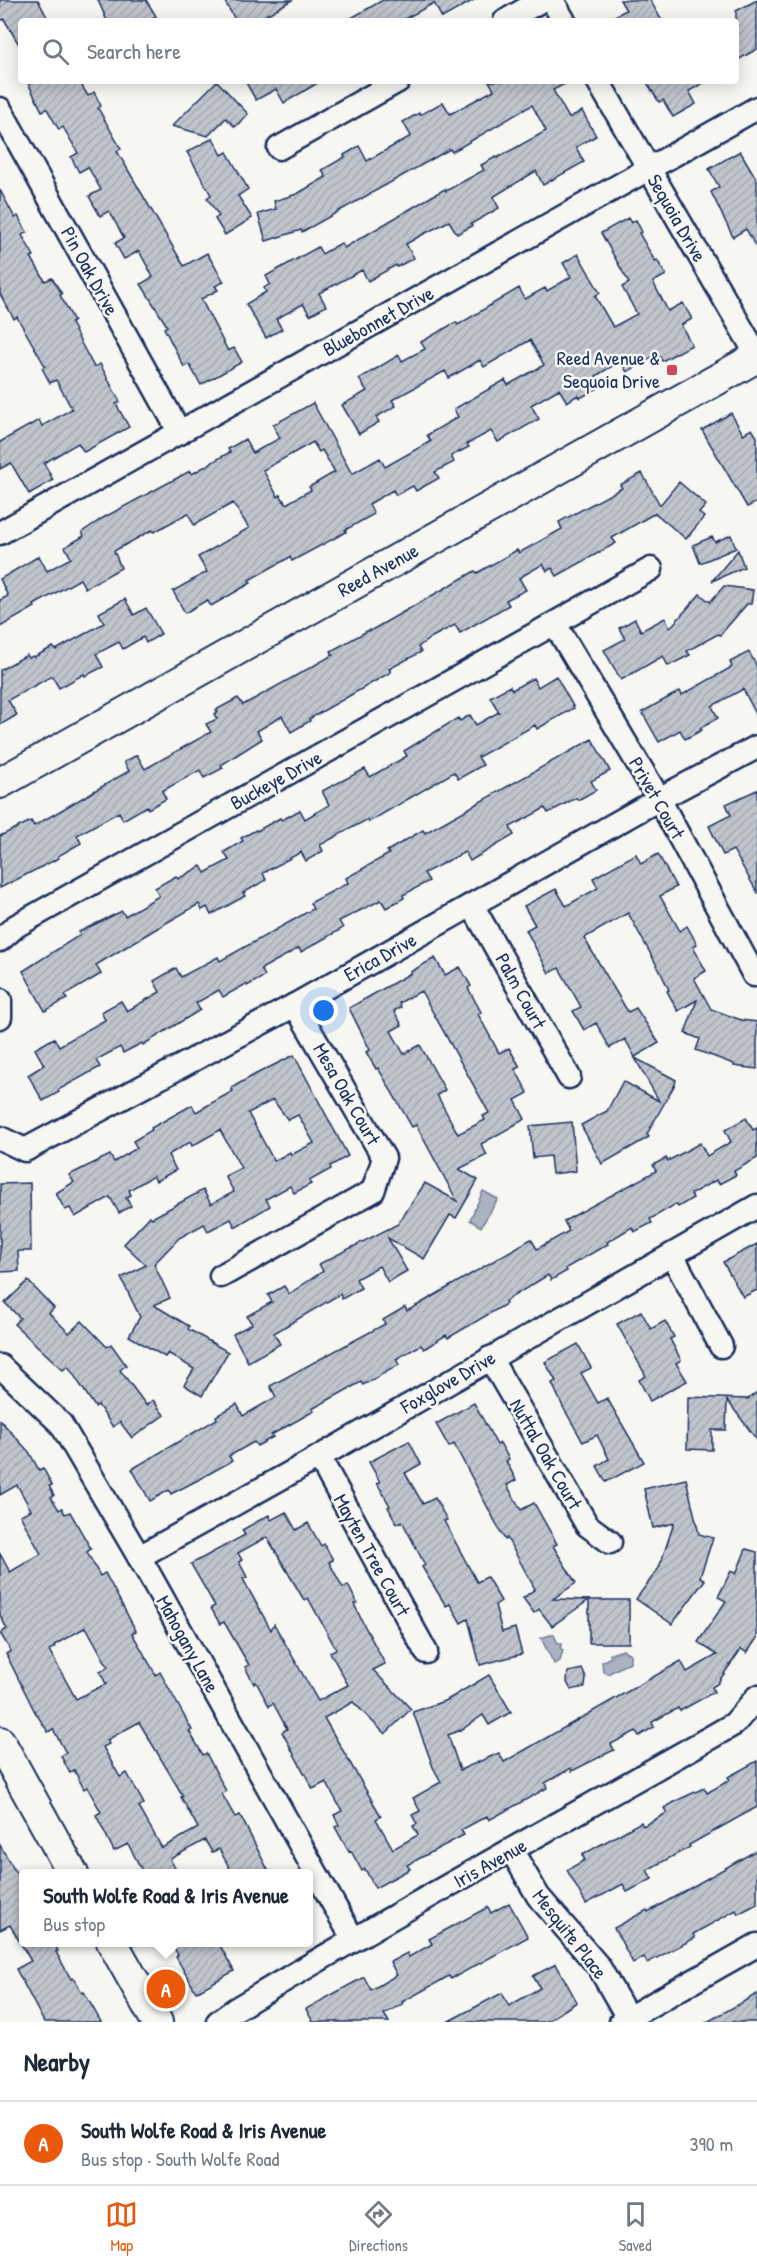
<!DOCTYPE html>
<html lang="en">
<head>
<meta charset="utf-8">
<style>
  :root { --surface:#fff; --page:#f6f6f7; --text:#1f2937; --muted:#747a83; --line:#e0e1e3; --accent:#ea580c }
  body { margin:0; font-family:"Patrick Hand",sans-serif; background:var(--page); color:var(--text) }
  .you { position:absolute; left:324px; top:1011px; width:21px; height:21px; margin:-15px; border:4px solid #fff; border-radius:50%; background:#1a73e8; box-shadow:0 0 0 9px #1a73e833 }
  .badge { display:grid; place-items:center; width:39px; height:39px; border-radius:50%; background:var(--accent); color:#fff; font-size:20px; font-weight:700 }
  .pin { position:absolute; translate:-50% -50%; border:3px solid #fff; box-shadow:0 2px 6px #0006 }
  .popup { position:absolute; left:19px; top:1869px; width:294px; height:78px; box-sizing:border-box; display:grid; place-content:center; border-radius:6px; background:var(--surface); filter:drop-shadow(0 2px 4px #0005); font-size:20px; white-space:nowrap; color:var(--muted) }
  .popup b { font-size:22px; color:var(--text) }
  .popup::after { content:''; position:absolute; left:50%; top:100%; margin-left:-12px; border:12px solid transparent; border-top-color:var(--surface) }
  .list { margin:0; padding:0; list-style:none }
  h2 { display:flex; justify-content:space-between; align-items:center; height:78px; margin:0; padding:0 24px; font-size:26px }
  h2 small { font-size:20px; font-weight:400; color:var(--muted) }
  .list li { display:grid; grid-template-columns:39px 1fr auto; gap:18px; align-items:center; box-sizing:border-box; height:84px; padding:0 24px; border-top:2px solid var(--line) }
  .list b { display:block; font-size:22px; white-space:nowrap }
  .list p { margin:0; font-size:20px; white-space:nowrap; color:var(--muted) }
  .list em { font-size:20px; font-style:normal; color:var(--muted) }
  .icon { flex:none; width:33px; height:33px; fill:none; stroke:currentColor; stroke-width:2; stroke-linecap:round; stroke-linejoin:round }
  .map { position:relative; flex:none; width:757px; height:2022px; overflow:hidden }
  .search { position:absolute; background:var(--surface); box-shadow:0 3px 15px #0003; left:18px; right:18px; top:18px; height:66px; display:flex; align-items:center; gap:15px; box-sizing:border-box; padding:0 21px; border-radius:6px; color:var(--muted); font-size:22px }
  .sheet { height:162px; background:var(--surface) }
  nav { display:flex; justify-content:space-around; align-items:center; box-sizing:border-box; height:84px; border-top:2px solid var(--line); background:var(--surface); font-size:16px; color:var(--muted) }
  nav a { display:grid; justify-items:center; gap:3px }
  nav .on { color:var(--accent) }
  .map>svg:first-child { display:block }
</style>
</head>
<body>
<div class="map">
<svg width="757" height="2022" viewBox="0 0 757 2022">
  <defs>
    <pattern id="building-hatch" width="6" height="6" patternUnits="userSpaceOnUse" patternTransform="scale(1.5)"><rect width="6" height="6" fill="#c0c4cd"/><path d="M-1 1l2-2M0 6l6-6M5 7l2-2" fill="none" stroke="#a4a9b2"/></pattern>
  </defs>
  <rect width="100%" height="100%" fill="#f6f6f2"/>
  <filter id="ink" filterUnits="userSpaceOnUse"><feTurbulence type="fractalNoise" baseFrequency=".0167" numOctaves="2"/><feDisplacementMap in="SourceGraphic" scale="12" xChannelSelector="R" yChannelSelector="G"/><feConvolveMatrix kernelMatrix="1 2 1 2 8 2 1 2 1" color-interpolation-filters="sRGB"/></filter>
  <g filter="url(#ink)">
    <g fill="#abb2c0" stroke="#717e99" stroke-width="1.5">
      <path d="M483 1191 498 1199 481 1227 470 1220Z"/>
      <path d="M554 1634 557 1642 562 1644 560 1648 563 1650 560 1661 554 1664 541 1638Z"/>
      <path d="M623 1650 630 1654V1662L608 1674 603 1671 602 1662 611 1657 610 1654Z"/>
    </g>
    <g fill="url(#building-hatch)" stroke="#1b2f5e" stroke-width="1.5" fill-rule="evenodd">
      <path d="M0 0H38L49 21H21V48L4 19 0 21Z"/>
      <path d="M98 0H146L156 16 149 21H107Z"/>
      <path d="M224 0H292L256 21H236Z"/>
      <path d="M383 0H474L442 18 434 3 401 21H346Z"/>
      <path d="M620 0H650L662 21H606L626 10Z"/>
      <path d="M757 0V49L736 61V11Z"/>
      <path d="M27 81H79L88 96 94 92 101 106 98 108 121 149 117 151 184 266 207 253 224 282 215 286 218 290 201 299 228 351 234 348 242 362 201 385 189 364 184 367 164 328 167 326 141 284 153 277 139 251 124 259 115 243 124 238 109 211 100 216 89 196 101 190 88 167 79 172 71 157 78 153 63 127 59 130 47 109 42 111Z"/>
      <path d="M217 81 248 114 235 127 226 118 208 136 172 126Z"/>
      <path d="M245 81H321L284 103 276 89 256 100Z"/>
      <path d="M489 81H570L553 90 569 118 582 111 596 136 576 147 584 162 543 185 536 171 493 197 499 208 471 224 472 226 457 234 449 221 418 237 406 244 414 258 397 267 396 265 368 281 362 270 319 293 326 306 310 315 303 304 276 319 282 329 266 338 246 304 266 292 264 288 270 284 266 276 318 247 322 254 341 243 344 248 434 195 445 189 446 191 484 170 481 165 496 157 497 158 546 131 532 105 452 152 450 149 302 232 301 230 266 241 258 214 276 209 274 201 297 194 326 177 322 170 345 157 344 155 359 146 367 161 411 136 403 122 419 113 420 115 443 102 450 114 494 90Z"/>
      <path d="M646 81H707L689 91 696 104 673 117 663 100 659 102Z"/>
      <path d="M213 138 222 155 227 152 248 189 238 196 252 218 225 235 215 219 219 216 207 198 211 195 187 152Z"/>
      <path d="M740 151 757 180V249L746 229 733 237 711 192 719 187 709 169Z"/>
      <path d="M0 190 15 218 18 216 27 232 22 235 34 256 31 257 45 281 52 278 62 294 60 295 74 321 71 323 81 343 94 367 100 364 120 402 116 404 129 427 84 452 78 443 44 463 53 480 29 494 11 463 0 469V442L39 420 42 426 72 409 56 380 50 383 42 368 45 366 17 317 14 319 0 294Z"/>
      <path d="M628 218 631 223 636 220 642 232 639 233 655 261 657 260 666 275 653 282 668 311 683 303 692 319 681 325 692 345 662 361 658 354 627 372 620 361 596 376 602 386 580 398 578 395 567 402 559 389 531 405 539 419 498 442 491 431 467 444 469 447 451 456 454 462 435 472 439 478 416 491 413 486 396 495 393 490 369 504 374 514 345 530 346 532 292 561 290 557 249 580 251 583 211 606 207 600 185 613 173 591 207 572 198 557 249 528 233 503 194 525 188 513 154 532 152 530 114 551 121 568 85 588 80 579 34 605 35 607 0 627V600L8 596 0 579 39 556 47 571 71 558 65 547 84 536 82 532 103 518 190 471 192 474 230 452 228 449 245 439 253 453 280 438 273 425 313 403 352 474 380 458 385 467 431 441 427 435 458 417 454 409 505 380 508 385 544 365 530 340 484 367 480 360 449 378 445 371 392 400 396 406 376 417 379 422 359 434 342 405 367 391 359 379 399 355 402 361 425 349 421 342 456 322 458 325 519 288 525 299 545 288 547 291 571 277 563 263 578 254 600 293 595 296 613 327 637 314 622 287 629 283 601 233ZM313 442 319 452 322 450 335 472 309 487 311 490 286 504 280 495 278 497 263 470Z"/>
      <path d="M731 413 743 434 752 429 757 437V502L747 507 702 430Z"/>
      <path d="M642 473 660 505 679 482 706 505 699 513 704 517 686 539 655 513 612 538 616 543 557 576 552 568 547 571 543 564 519 578 526 590 506 600 509 605 460 633 455 625 432 637 418 647 421 652 389 669 391 672 309 719 310 721 291 732 282 716 257 731 262 739 221 765 223 768 204 778 200 770 162 791 166 799 148 809 147 806 123 820 119 812 77 835 81 843 58 856 59 858 0 888V836L31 821 34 826 129 771 124 762 137 755 145 769 211 732 206 724 217 719 214 714 218 712 216 710 238 698 243 705 333 655 331 651 369 630 370 631 475 571 477 573 517 550 519 553 562 529 559 522 622 488 620 485Z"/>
      <path d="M731 535 736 548 700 563 693 545 712 537 715 542Z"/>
      <path d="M738 550 744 567 712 581Z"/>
      <path d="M724 586 753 590 751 604H747L720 635 718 634 687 651 690 655 668 666 663 656 621 680 604 650 625 639 619 628 635 619 641 631 665 618 670 628 700 594 710 602Z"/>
      <path d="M125 599 134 615 146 608 161 634 146 643 143 637 123 649 119 642 96 654 103 667 85 676 84 674 59 688 52 676 8 700 17 715 0 725V670L27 655 29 658 33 656 34 657 53 647 56 650 104 623 99 613Z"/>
      <path d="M749 652 757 667V716L743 689 712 706 718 718 700 728 702 730 685 739 680 730 659 742 642 712 680 691 682 695 732 667 730 662Z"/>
      <path d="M556 676 574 708 537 729 535 725 478 757 483 765 458 779 454 772 369 822 368 819 320 845 323 851 306 861 301 852 263 873 266 880 243 893 245 896 211 915 207 907 202 910 199 904 154 930 96 965 101 974 65 995 67 999 45 1011 23 971 80 935 79 932 122 911 125 916 159 896 155 888 176 876 178 879 201 866 205 873 229 860 224 852 243 841 241 838 256 830 257 831 280 818 282 820 300 810 305 819 329 805 322 791 365 769 370 777 407 756 404 751 458 718 460 721 470 715 476 725 499 712 490 697 510 686 512 690 533 678 538 687Z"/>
      <path d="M592 739 610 771 591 781 596 790 578 800 576 798 548 813 545 808 510 827 514 835 470 861 465 852 424 873 429 881 403 895 404 898 386 908 381 900 339 921 343 928 301 952 299 948 261 969 265 976 247 986 246 984 223 997 219 990 196 1003 200 1010 143 1045 142 1043 123 1053 120 1047 96 1060 100 1067 58 1090 59 1092 43 1101 28 1075 44 1065 35 1049 54 1038 59 1046 105 1020 101 1012 121 1001 127 1011 160 992 154 981 176 968 181 977 218 957 220 961 313 909 310 903 348 883 346 878 389 854 387 851 423 830 425 833Z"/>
      <path d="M757 790V892L733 850 723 855 709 826 731 815 726 804Z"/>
      <path d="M636 854 641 864 658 854 676 887 660 896 680 931 687 926 697 944 693 947 706 971 694 978 711 1009 741 1020 757 1022V1069L734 1066V1064L696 1050 700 1039 685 1033 697 1000 678 1011 667 991 669 990 661 973 628 913 584 938 628 1012 636 1008 659 1043 635 1057 625 1039 610 1048 596 1023 584 1030 573 1011 581 1007 559 968 549 973 526 930 535 925 524 906 556 889 566 906 598 888 593 878Z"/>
      <path d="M435 958 445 975 460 967 471 986 468 988 481 1012 478 1014 499 1053 509 1048 520 1067 515 1069 528 1093 515 1100 525 1119 481 1144 487 1155 459 1169 478 1180 456 1218 450 1215 424 1259 388 1238 407 1271 388 1282 379 1266 356 1279 361 1288 342 1299 340 1294 274 1333 280 1344 248 1362 233 1334 252 1324 247 1316 272 1302 268 1295 284 1286 289 1294 323 1271 319 1264 398 1224 425 1183 457 1201 416 1125 412 1127 378 1068 376 1069 366 1052 370 1050 349 1008 411 973 410 972ZM421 991 489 1113 483 1116 485 1120 458 1134 437 1095 445 1090 420 1045 404 1054 391 1031 402 1025 394 1011 401 1007 399 1003Z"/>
      <path d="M294 1055 348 1156 330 1166 331 1169 309 1181 311 1184 294 1193 290 1186 266 1199 270 1206 235 1227 231 1219 208 1231 204 1224 179 1238 154 1264 170 1298 154 1305 189 1326 188 1329 228 1352 202 1396 184 1385 194 1369 168 1353 165 1357 129 1336 140 1317 121 1278 146 1265 124 1244 150 1216 152 1218 203 1190 211 1204 234 1192 225 1176 241 1168 220 1130 192 1146 190 1142 168 1155 176 1170 156 1181 153 1176 129 1190 131 1195 126 1198 131 1206 119 1213 110 1197 75 1217 70 1208 65 1210 56 1193 74 1182 69 1175 110 1155 114 1162 137 1148 133 1141 152 1130 151 1128 192 1105 196 1112 233 1091 231 1088 256 1074ZM273 1100 288 1120 298 1115 314 1143 291 1155 290 1152 274 1161 248 1113Z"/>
      <path d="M635 1058 676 1080 675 1084 647 1134 649 1137 602 1164 581 1125 607 1111 623 1081 659 1101Z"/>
      <path d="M746 1118 753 1130 757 1128V1158L734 1171 736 1175 719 1184 716 1180 691 1194 693 1198 678 1207 676 1204 650 1219 652 1223 634 1232 632 1227 607 1242 608 1244 566 1268 567 1271 551 1280 548 1275 505 1301 506 1304 448 1338 446 1335 424 1349 421 1345 396 1359 399 1365 363 1385 361 1382 312 1409 314 1411 271 1435 273 1437 257 1446 254 1442 229 1456 232 1461 196 1481 171 1494 169 1490 150 1501 132 1469 217 1419 216 1416 237 1404 243 1416 276 1397 270 1386 385 1324 383 1320 405 1307 407 1311 418 1305 531 1239 537 1249 569 1231 564 1221 656 1171 653 1165 666 1158 668 1161 700 1143 707 1156 731 1142 725 1130Z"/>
      <path d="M572 1122 576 1171 552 1174 550 1156 533 1158 530 1126Z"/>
      <path d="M30 1183 31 1251H18L19 1271 0 1272V1184Z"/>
      <path d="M757 1244V1290L743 1297 723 1262Z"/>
      <path d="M28 1281 54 1308 49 1313 69 1333 82 1321 107 1347 111 1344 126 1365 120 1370 146 1405 153 1400 164 1415 132 1438 120 1422 113 1427 98 1405 95 1407 68 1366 63 1370 14 1324 20 1318 5 1303Z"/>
      <path d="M641 1311 651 1329 665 1321 674 1337 670 1339 681 1360 676 1363 687 1381 650 1401 639 1380 646 1376 617 1324Z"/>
      <path d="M578 1344 591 1368 581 1373 598 1403 607 1398 644 1462 606 1482 597 1466 609 1459 597 1435 583 1442 563 1407 552 1383 556 1381 545 1362Z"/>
      <path d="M757 1392V1440L727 1400 726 1430H712V1450L687 1449 688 1397 748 1399Z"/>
      <path d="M474 1403 497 1445 500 1443 509 1459 506 1461 516 1480 507 1485 521 1510 534 1503 557 1544 553 1546 576 1583 553 1599 589 1600 552 1626 539 1609 534 1613 523 1598 535 1589 507 1538 505 1540 454 1444 449 1447 436 1424Z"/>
      <path d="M0 1420 29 1452 39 1470 43 1468 52 1485 49 1486 54 1495 51 1497 59 1510 62 1508 65 1514 70 1512 91 1549 87 1552 100 1576 105 1573 136 1631 132 1633 156 1675 160 1672 172 1694 192 1730 189 1731 203 1755 206 1753 226 1791 222 1794 235 1817 240 1815 270 1874H233L219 1849 212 1852 205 1840 170 1859 176 1870 169 1874H144L128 1844 114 1851 96 1815 101 1812 87 1787 84 1789 74 1770 70 1773 61 1756 66 1753 53 1729 48 1732 35 1712 6 1654 11 1651 0 1633 7 1629 0 1615V1554L10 1572 41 1554 20 1515 31 1510 17 1485 0 1495ZM86 1627 108 1667 100 1672 106 1684 76 1699 49 1650 55 1647 54 1645ZM139 1722 183 1796 181 1797 198 1828 162 1848 139 1807 144 1804 127 1773 120 1777 103 1747 109 1744 107 1740Z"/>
      <path d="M409 1441 421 1464 405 1473 423 1504 435 1498 447 1520 444 1521 477 1582 487 1577 501 1601 495 1605 502 1632 515 1628 522 1654 480 1665 468 1619 461 1623 450 1604 446 1606 422 1567 425 1565 402 1521 397 1524 388 1507 390 1506 377 1483 380 1482 369 1462Z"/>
      <path d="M686 1479 699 1534 713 1538 700 1577 705 1580 672 1624 636 1599 659 1568 674 1523 653 1528 644 1489Z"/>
      <path d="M286 1512 296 1530 308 1523 321 1546 324 1544 333 1560 329 1562 343 1588 348 1585 357 1603 354 1604 363 1623 385 1664 373 1670 411 1709 385 1734 353 1702 324 1718 381 1816 376 1819 393 1849 418 1835 413 1826 417 1824 412 1815 420 1811 413 1798 441 1782 433 1767 413 1712 447 1700 489 1675 511 1712 489 1725 483 1715 461 1730 448 1735 460 1770 499 1753 504 1762 681 1661 687 1672 717 1655 698 1642 726 1601 718 1597 731 1571 736 1574 746 1549 757 1552V1638L747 1653 741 1649 717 1684 712 1687 714 1692 680 1711 678 1708 652 1722 654 1727 639 1736 636 1731 611 1744 614 1750 572 1771 571 1768 545 1783 547 1788 489 1820 487 1816 461 1830 464 1835 407 1865 410 1869 375 1888 365 1869 362 1871 351 1851 349 1852 335 1827 339 1825 334 1815 342 1811 326 1782 313 1789 282 1732 287 1729 273 1703 269 1706 256 1682 254 1684 245 1667 249 1665 224 1622 220 1624 211 1608 215 1606 191 1564 245 1535 242 1530 269 1515 271 1520ZM267 1537 304 1600 308 1598 336 1649 330 1652 348 1685 318 1701 274 1624 271 1630 243 1579 247 1577 239 1562 242 1560 238 1553Z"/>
      <rect x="589" y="1600" width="40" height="43"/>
      <path d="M582 1669 586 1678 585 1687 571 1690 567 1682 568 1672Z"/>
      <path d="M757 1761V1807L689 1845 690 1847 647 1870 652 1879 627 1892 623 1884 586 1904 567 1870 585 1860 582 1855 641 1822 643 1826 667 1813 664 1808 680 1799 704 1788 707 1793 730 1780 728 1777Z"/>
      <path d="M0 1845 24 1887V1942H53L58 1951 56 1952 71 1979 73 1978 82 1993 84 1992 101 2022H44L16 1969 31 1961 10 1925 0 1930Z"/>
      <path d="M757 1850V1904L738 1914 736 1910 693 1934 695 1938 647 1963 644 1957 633 1963 614 1928 647 1910 648 1912Z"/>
      <path d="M509 1903 528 1937 451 1979 449 1976 402 2002 403 2004 384 2014 389 2022H313L306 2009 364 1977 371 1990 397 1975 390 1962 407 1953 409 1957 432 1944 429 1939 488 1907 491 1913Z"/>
      <path d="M171 1942H218L234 1971 196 1992 176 1957 178 1955Z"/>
      <path d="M556 1964 577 2002 546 2022H447L502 1993 509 2006 540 1988 533 1976Z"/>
      <path d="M757 1994V2022H707Z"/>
    </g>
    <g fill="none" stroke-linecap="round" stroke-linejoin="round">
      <g stroke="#1b2f5e" stroke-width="27">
        <g id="minor">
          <path d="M552 0 564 21"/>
          <path d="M505 21 542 0"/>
          <path d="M598 81 757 355"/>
          <path d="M0 109 180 433"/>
          <path d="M279 148 398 81"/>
          <path d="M0 533 757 108"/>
          <path d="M555 624 659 799 754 975"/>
          <path d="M472 905 569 1077"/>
          <path d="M0 940 16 926 651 569"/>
          <path d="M0 1000V1017"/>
          <path d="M0 1138 25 1150 295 1005 659 799 757 747"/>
          <path d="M672 1255 721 1346"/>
          <path d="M221 1276 373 1191 384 1158 295 1005"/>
          <path d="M490 1358 587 1525 610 1542"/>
          <path d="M0 1366 61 1424 149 1574 353 1939"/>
          <path d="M319 1457 426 1652"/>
          <path d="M139 1557 319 1457 757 1206"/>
          <path d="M512 1851 538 1896 599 1967 628 2018"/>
          <path d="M218 2022 236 2009C400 1910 568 1819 734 1724L757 1697"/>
          <path d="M621 2022 757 1945"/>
        </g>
      </g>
      <g stroke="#1b2f5e" stroke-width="34">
        <g id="major">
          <path d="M0 783 757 357"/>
          <path d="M0 1742 73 1874"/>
          <path d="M112 1942 157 2022"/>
        </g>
      </g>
      <use href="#minor" stroke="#f6f6f2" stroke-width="22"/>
      <use href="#major" stroke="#f6f6f2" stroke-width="30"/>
    </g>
  </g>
  <rect fill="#d1495b" stroke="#f6f6f2" stroke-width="2" x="666" y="364" width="12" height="12" rx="3"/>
  <g text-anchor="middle" stroke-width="5" stroke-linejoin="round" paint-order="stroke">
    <g font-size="20" fill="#1b2f5e" stroke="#f6f6f2">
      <text transform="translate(677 218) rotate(60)" y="7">Sequoia Drive</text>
      <text transform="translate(90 271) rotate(61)" y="7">Pin Oak Drive</text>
      <text transform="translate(378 321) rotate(-29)" y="7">Bluebonnet Drive</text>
      <text transform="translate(378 570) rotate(-29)" y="7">Reed Avenue</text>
      <text transform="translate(276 780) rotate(-29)" y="7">Buckeye Drive</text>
      <text transform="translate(657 798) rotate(60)" y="7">Privet Court</text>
      <text transform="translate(380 957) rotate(-29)" y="7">Erica Drive</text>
      <text transform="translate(521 991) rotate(61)" y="7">Palm Court</text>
      <text transform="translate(347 1094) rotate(60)" y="7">Mesa Oak Court</text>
      <text transform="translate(448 1382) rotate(-30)" y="7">Foxglove Drive</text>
      <text transform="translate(546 1454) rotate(60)" y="7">Nuttal Oak Court</text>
      <text transform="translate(372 1555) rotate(61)" y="7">Mayten Tree Court</text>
      <text transform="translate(188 1644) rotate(61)" y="7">Mahogany Lane</text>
      <text transform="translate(490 1863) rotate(-29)" y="7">Iris Avenue</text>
      <text transform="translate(570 1934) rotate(52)" y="7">Mesquite Place</text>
    </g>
    <g font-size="20" fill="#1b2f5e" stroke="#f6f6f2" text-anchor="end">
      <text x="660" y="365">Reed Avenue &amp;<tspan x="660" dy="23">Sequoia Drive</tspan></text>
    </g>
  </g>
</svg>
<div class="you"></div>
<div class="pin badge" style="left:166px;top:1989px">A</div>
<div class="popup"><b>South Wolfe Road &amp; Iris Avenue</b>Bus stop</div>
<div class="search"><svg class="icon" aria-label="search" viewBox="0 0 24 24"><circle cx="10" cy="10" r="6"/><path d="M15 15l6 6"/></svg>Search here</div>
</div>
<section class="sheet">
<h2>Nearby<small></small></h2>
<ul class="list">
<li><span class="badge">A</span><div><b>South Wolfe Road &amp; Iris Avenue</b><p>Bus stop · South Wolfe Road</p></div><em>390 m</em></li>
</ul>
</section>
<nav>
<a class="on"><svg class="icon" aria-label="map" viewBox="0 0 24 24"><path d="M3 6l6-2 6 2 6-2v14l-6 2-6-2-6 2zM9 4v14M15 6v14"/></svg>Map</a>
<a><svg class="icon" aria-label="directions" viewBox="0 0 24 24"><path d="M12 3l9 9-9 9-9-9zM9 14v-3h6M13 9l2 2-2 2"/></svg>Directions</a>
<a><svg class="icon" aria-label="saved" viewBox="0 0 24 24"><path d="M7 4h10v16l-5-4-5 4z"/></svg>Saved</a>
</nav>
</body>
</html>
